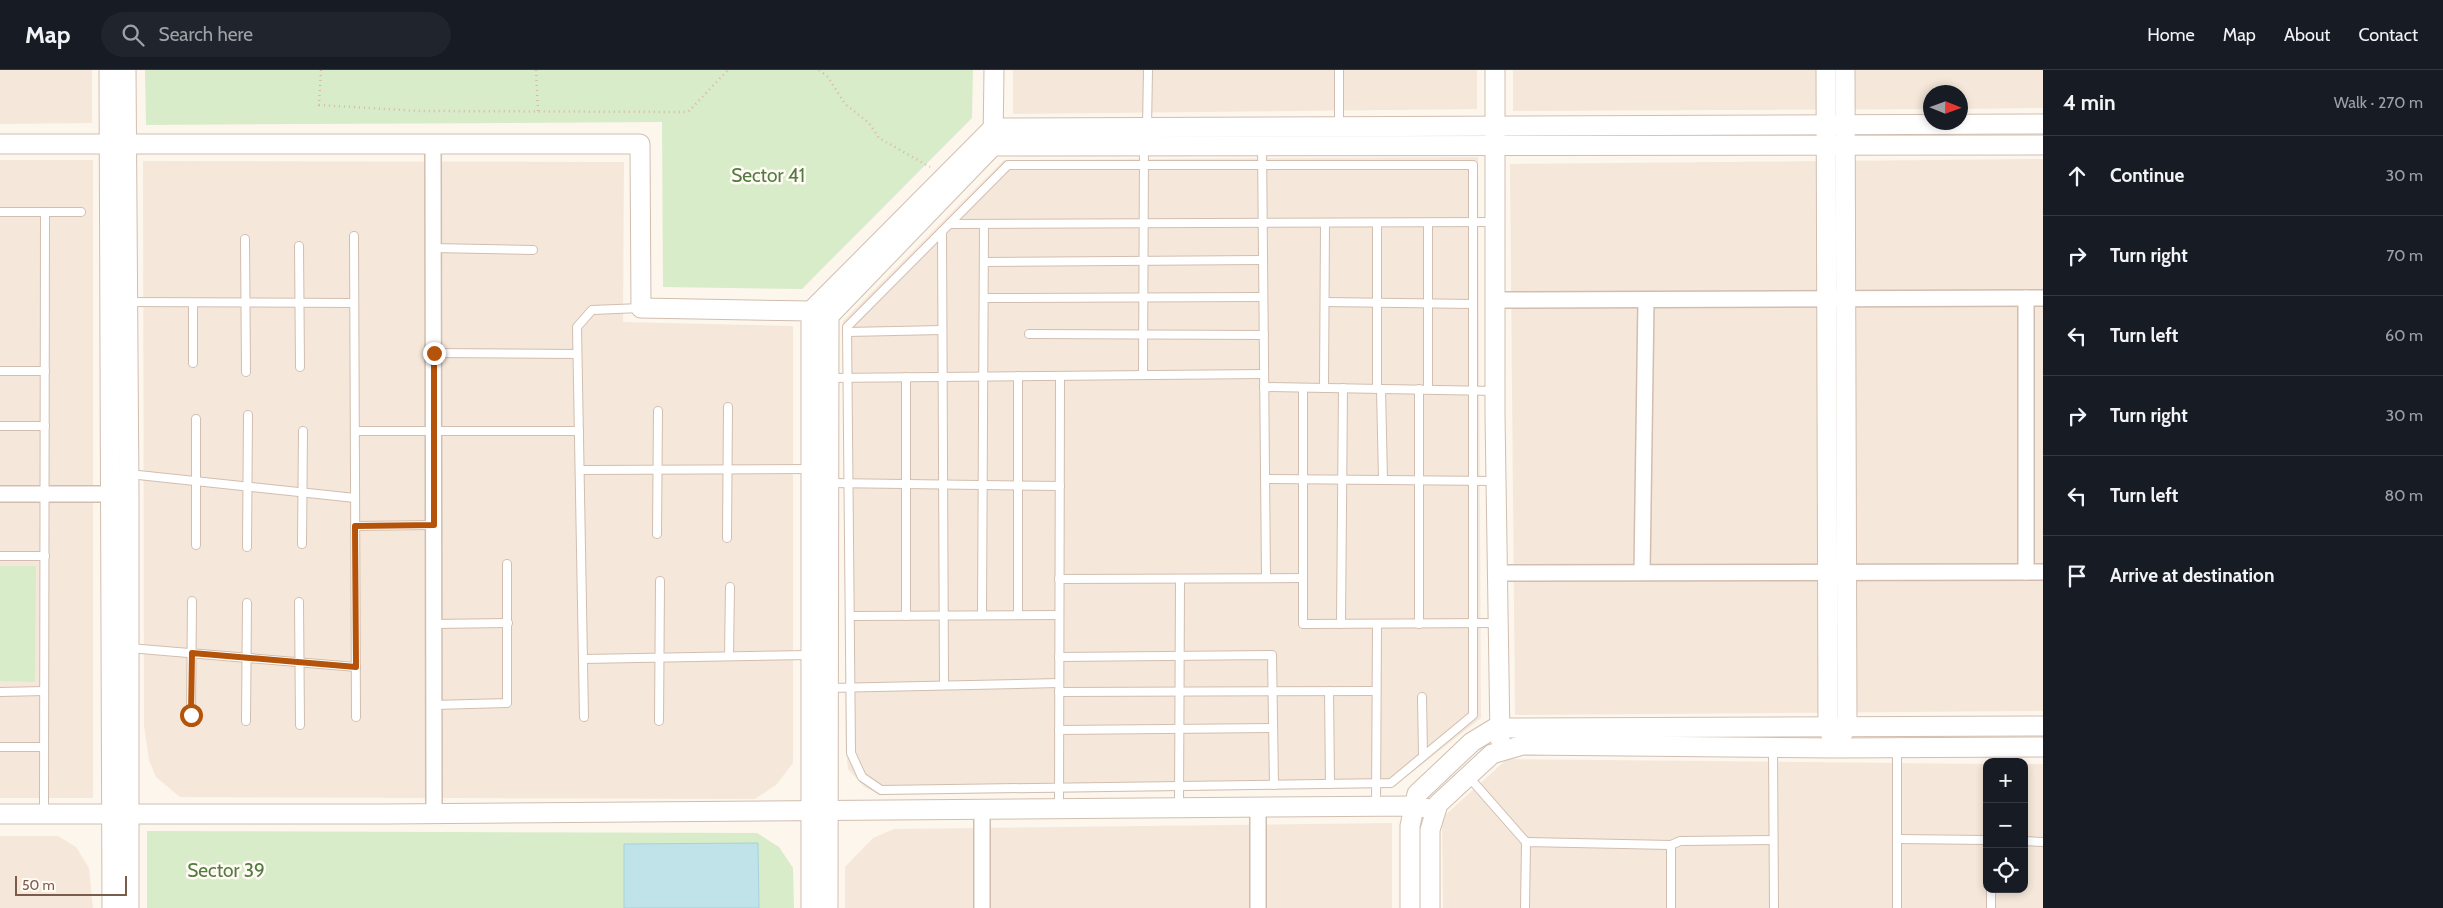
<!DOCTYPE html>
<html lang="en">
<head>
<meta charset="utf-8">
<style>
  :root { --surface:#171b24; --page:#20242c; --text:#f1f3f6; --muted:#9ea1a6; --line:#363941 }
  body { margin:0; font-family:Cabin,sans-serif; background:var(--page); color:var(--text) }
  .controls { position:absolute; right:15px; bottom:15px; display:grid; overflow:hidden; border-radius:10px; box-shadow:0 2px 8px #0003 }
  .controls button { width:45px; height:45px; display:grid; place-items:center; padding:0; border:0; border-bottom:1px solid var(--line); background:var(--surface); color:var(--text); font:25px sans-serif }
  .compass { position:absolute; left:1923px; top:15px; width:45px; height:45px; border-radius:50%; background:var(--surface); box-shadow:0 2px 8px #0003; rotate:91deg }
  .scale { position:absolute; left:15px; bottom:12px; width:112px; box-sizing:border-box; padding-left:5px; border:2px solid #7a5c4d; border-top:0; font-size:14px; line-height:18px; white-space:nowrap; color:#7a5c4d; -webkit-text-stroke:4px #fffaf3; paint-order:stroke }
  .stop { position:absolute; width:15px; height:15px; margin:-11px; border:4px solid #b45309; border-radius:50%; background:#fff }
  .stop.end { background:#b45309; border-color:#fff; box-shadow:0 1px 5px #0008 }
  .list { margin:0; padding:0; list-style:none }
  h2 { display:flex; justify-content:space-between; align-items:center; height:65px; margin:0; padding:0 20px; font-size:21px }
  h2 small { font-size:16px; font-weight:400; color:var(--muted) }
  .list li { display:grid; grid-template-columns:32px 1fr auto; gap:15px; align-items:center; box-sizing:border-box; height:80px; padding:0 20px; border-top:1px solid var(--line) }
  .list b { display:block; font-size:19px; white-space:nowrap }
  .list em { font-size:16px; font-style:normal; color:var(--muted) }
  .icon { flex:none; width:28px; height:28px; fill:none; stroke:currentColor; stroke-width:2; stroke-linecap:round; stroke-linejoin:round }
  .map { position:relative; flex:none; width:2043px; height:838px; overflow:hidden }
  header { display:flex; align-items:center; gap:30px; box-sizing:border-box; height:70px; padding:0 25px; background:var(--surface); border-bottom:1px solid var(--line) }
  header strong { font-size:24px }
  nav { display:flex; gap:28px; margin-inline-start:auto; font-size:18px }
  .search { width:350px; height:45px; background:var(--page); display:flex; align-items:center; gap:12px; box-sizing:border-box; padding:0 18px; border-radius:28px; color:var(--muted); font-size:19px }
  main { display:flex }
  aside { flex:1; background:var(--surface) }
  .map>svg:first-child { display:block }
</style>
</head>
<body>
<header>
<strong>Map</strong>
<div class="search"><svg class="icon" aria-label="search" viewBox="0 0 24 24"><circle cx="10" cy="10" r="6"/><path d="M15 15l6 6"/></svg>Search here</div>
<nav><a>Home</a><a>Map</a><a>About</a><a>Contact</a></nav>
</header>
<main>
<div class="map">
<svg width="2043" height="838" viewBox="0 0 2043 838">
  <rect width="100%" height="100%" fill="#fdf6ec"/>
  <g fill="#f5e8da">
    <path d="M0 0H92V53L0 54Z"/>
    <path d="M1013 0H1477V39L1013 44Z"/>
    <path d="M1513 0H2043V38L1961 39 1960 22H1930V39L1513 41Z"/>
    <path d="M1478 87 1481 648 1392 718 881 725 864 717 848 699 846 680 843 251 1004 90Z"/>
    <path d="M2043 89V641L1515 645 1510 94Z"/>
    <rect x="0" y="90" width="93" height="638"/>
    <path d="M143 91 624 92 623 252 793 256V693L776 715 755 729 180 727 156 707 149 690 144 656Z"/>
    <path d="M1507 689 1987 694V819H2024V694H2043V838H1443L1442 748Z"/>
    <path d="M1392 753V838H845V797L873 768 894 759Z"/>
    <path d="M0 766H58L76 777 89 798 93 838H0Z"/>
  </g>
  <g fill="#d8ecc9">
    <path d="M145 0H973L972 48 802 219 663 217 662 52 146 55Z"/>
    <path d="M0 496H36L35 612 0 611Z"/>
    <path d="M147 761 757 763 779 777 793 798 794 838H147Z"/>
  </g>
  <path fill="#bfe3e8" stroke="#a5d3da" d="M758 773 759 838H624V774Z"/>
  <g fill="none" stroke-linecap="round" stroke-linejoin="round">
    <g stroke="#d1beb0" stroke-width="10">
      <g id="service">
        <path d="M1339 55V0"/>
        <path d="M1147 58 1148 0"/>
        <path d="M1262 76 1266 508"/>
        <path d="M1008 95H1473V645L1391 713 881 720 862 707 851 683 847 257Z"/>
        <path d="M0 142H81"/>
        <path d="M1428 153V319"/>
        <path d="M950 154 1495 152"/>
        <path d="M942 162 944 615"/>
        <path d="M354 166 356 647"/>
        <path d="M245 169 246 302"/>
        <path d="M299 176 300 297"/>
        <path d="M433 178 533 180"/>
        <path d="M984 192 1263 190"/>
        <path d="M984 228 1263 227"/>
        <path d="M127 232 354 233"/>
        <path d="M1325 232 1473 234"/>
        <path d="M847 262 942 260"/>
        <path d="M1029 264 1264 265"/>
        <path d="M433 283 577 284"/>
        <path d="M193 293V233"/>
        <path d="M0 301H45"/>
        <path d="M1143 305 1144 76"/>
        <path d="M1018 306V545"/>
        <path d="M906 307V546"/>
        <path d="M829 308 1264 304"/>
        <path d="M1264 317 1495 321"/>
        <path d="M1303 318V554L1497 553"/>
        <path d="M1324 318 1325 153"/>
        <path d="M1377 319V153"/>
        <path d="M1381 319 1383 410"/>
        <path d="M0 356H45"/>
        <path d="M355 361H579"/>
        <path d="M580 400 810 399"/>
        <path d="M129 404 355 428"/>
        <path d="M1265 409 1496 411"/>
        <path d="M829 413 1060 416"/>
        <path d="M355 456 433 455"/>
        <path d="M657 464 658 341"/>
        <path d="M727 468 728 337"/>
        <path d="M302 474 303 361"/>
        <path d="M196 475V349"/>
        <path d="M247 477 248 345"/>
        <path d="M0 486H45"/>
        <path d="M1059 509 1303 508"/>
        <path d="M299 532 300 655"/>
        <path d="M982 545 984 154"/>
        <path d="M850 546 1059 545"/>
        <path d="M433 554 508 553"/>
        <path d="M1341 554 1343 318"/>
        <path d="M1419 554V319"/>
        <path d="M129 578 356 597"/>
        <path d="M729 586 730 517"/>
        <path d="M1059 587 1272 585 1274 715"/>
        <path d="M583 589 810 585"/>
        <path d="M829 618 1059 613"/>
        <path d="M1329 621 1330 714"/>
        <path d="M0 622 44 621"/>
        <path d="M1059 622 1376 621"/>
        <path d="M1422 627 1423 686"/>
        <path d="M434 635 507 633V494"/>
        <path d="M191 645 192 531"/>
        <path d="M584 647 577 257 592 240 641 238"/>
        <path d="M246 651 247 533"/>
        <path d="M659 651 660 511"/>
        <path d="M1059 660 1273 658"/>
        <path d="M0 677H44"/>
        <path d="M1773 677 1774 838"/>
        <path d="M1897 678V838"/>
        <path d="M1468 706 1526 772"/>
        <path d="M1179 737 1180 509"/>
        <path d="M1376 737 1377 554"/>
        <path d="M1059 739 1060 306"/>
        <path d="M44 743 45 142"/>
        <path d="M1897 769 1987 770"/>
        <path d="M2024 771 2043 772"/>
        <path d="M1991 819V838"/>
        <path d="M1525 838 1526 772 1671 775 1680 771 1773 770"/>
        <path d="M1671 838V775"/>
      </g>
    </g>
    <g stroke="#d1beb0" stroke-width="18">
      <g id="minor">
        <path d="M433 74 434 744"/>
        <path d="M2026 228V502"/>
        <path d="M1495 230 2043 228"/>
        <path d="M0 424H121"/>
        <path d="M1642 502 1646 230"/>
        <path d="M1497 503 2043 502"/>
        <path d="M1258 738V838"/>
        <path d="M982 740V838"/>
      </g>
    </g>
    <g stroke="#d1beb0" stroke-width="21">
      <g id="tertiary">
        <path d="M109 0 112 838"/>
        <path d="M126 0 129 424V838"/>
        <path d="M1495 0V345L1500 669"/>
        <path d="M1826 0 1828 656 1832 668"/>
        <path d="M993 71 994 0"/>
        <path d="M0 74H640L641 238 811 241 823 244"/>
        <path d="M1841 667 1847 656 1845 0"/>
        <path d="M0 744H387L1414 736 1436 740"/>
        <path d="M811 838V241L993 58 2043 54"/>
        <path d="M828 838 829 246 993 76 2043 75"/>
        <path d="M1410 838V756L1417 724 1472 672 1495 658 2043 656"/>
        <path d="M1430 838V760L1438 734 1492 684 1523 675 1835 678 2043 677"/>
      </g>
    </g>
    <g stroke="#d9b8a5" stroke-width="2.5" stroke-dasharray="1 4" stroke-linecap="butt">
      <path d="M321 0 319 35 419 41 688 42 728 0"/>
      <path d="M536 0 538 41"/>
      <path d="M819 0 828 7 845 34 869 53 879 68 930 97"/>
    </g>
    <use href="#service" stroke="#fff" stroke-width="8"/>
    <use href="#minor" stroke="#fff" stroke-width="15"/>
    <use href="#tertiary" stroke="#fff" stroke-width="19"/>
  </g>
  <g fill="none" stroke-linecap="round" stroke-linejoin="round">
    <path stroke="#b45309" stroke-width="6" d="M191 645 192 583 356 597 355 456 434 455V283"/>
  </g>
  <g text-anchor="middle" stroke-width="5" stroke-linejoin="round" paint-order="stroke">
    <g font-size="19" fill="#537a41" stroke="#fffaf3">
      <text x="768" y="112">Sector 41</text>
      <text x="226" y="807">Sector 39</text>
    </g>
  </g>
</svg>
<div class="controls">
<button>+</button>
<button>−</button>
<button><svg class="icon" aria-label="locate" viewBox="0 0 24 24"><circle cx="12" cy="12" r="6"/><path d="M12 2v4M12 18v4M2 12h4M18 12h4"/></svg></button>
</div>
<svg class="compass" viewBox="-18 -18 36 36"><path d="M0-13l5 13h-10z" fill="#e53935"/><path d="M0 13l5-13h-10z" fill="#9ea1a6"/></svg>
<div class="scale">50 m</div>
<div class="stop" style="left:191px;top:645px"></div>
<div class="stop end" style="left:434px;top:283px"></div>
</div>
<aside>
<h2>4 min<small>Walk · 270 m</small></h2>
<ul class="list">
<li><svg class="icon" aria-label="ahead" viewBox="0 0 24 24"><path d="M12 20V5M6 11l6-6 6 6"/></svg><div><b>Continue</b></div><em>30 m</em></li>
<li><svg class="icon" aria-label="right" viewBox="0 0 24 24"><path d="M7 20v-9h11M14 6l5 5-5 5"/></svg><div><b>Turn right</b></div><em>70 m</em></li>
<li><svg class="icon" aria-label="left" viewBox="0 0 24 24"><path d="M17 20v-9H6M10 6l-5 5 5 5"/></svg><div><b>Turn left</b></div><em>60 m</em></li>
<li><svg class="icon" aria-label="right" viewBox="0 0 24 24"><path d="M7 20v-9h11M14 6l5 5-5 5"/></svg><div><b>Turn right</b></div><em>30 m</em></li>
<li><svg class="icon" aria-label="left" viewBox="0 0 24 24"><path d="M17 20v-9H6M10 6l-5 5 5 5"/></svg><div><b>Turn left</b></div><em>80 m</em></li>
<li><svg class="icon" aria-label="arrive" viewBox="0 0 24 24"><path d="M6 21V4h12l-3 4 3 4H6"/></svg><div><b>Arrive at destination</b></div></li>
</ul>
</aside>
</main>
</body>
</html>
